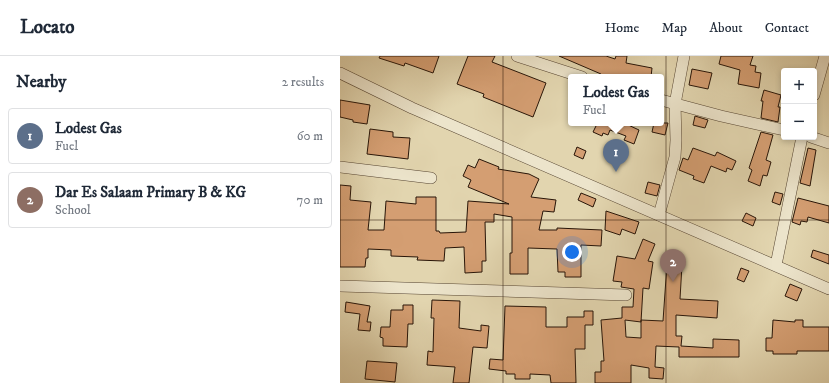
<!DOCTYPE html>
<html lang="en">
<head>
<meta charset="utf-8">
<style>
  :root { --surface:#fff; --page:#f2f2f3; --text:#1f2937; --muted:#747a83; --line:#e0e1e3; --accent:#8f2418 }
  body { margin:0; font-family:"IM FELL DW Pica",serif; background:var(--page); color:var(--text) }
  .controls { position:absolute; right:12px; top:12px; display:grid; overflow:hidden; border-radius:4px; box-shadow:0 2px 6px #0003 }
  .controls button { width:36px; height:36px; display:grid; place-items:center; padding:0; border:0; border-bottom:1px solid var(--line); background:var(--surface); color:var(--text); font:20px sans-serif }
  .you { position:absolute; left:232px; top:196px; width:14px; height:14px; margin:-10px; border:3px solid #fff; border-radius:50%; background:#1a73e8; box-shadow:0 0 0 6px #1a73e833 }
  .badge { display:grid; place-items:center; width:26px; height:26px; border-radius:50%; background:var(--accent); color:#fff; font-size:13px; font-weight:700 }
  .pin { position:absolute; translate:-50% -33px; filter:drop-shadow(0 1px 2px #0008) }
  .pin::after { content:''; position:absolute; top:21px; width:14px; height:12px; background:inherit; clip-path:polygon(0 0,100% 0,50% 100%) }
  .popup { position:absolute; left:228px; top:18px; width:96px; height:52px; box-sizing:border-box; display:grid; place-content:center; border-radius:4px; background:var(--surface); filter:drop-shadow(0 1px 3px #0005); font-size:13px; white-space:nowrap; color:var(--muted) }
  .popup b { font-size:15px; color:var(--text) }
  .popup::after { content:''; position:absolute; left:50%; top:100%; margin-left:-8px; border:8px solid transparent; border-top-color:var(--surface) }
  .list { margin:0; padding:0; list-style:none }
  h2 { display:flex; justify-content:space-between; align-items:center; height:52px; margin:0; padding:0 16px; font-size:17px }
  h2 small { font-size:13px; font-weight:400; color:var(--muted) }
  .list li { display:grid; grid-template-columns:26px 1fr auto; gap:12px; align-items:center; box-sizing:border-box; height:56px; margin:0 8px 8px; padding:0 8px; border:1px solid var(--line); border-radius:4px }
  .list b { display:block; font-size:15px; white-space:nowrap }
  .list p { margin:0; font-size:13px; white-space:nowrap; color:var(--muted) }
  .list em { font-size:13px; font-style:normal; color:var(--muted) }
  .map { position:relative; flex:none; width:489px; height:327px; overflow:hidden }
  header { display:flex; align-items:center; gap:24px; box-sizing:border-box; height:56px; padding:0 20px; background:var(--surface); border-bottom:1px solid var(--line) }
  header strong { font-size:19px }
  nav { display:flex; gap:22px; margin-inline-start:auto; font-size:14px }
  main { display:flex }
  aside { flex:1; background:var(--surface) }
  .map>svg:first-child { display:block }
</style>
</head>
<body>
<header>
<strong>Locato</strong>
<nav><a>Home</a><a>Map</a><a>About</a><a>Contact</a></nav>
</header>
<main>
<aside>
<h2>Nearby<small>2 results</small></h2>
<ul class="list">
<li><span class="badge" style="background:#5c6f8a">1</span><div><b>Lodest Gas</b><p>Fuel</p></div><em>60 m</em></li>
<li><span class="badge" style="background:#8d6e63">2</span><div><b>Dar Es Salaam Primary B &amp; KG</b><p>School</p></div><em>70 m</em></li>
</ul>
</aside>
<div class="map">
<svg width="489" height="327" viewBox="0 0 489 327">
  <rect width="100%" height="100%" fill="#e2d5af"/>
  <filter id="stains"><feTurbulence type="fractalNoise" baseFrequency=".005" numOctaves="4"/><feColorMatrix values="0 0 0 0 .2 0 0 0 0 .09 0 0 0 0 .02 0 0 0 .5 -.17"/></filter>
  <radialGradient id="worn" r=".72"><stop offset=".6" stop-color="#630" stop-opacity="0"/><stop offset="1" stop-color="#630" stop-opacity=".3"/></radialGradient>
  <g fill="#d49e72" stroke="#281508">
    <path d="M40 0H99L93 17 65 7 64 10 39 2Z"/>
    <path d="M128 0H155L152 6 206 27 193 61 143 41 144 38 117 28Z"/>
    <path d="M219 0H266L275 3 276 0H287L286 7 312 12 311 21H260L261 18Z"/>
    <path d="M381 0H413L410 9 416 10 415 16 421 17 419 32 398 28 400 14 379 8Z"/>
    <path d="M352 13 372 17 368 33 349 29Z"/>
    <path d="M424 34 441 39 438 51H440L438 66 421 62 423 45H421Z"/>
    <path d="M0 44 30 49 27 68 13 66V64L0 61Z"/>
    <path d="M355 60 368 64 365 72 353 69Z"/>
    <path d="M255 67H284L299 74 294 88 284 84 286 80 270 74 268 79 263 77 262 80 253 76 257 68Z"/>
    <path d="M314 67H328L325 79 312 76Z"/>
    <path d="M30 73 53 76V81L70 82 68 103 27 98Z"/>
    <path d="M421 76 433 79 426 104 431 106 427 120 423 119 420 130 408 125 412 114 409 112Z"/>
    <path d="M237 91 246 95 243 103 234 99Z"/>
    <path d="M353 92 375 100 377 96 396 105 392 114 387 112 386 116 371 110 364 127 353 123 354 120 339 114 343 102 348 104Z"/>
    <path d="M468 92 476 94 470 130 460 127Z"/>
    <path d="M139 103 159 111 158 113 189 118 199 123 191 141 216 144 214 156 203 155 199 174H217V172L262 174 261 190 241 189V221H225V216H218L217 193 188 192V218H170V197H172V161L154 158V166H145L146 205H142V216L125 217 124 191 105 192 104 205 77 204 78 201 51 200V194L28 193V202H26L25 211H0V129L11 130 10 144 31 146 28 174H44L46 145 76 148V141H96V175H99L100 177 126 176 128 145 169 148 128 131 131 124 123 120 128 109 135 112Z"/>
    <path d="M308 126 320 129 317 140 305 137Z"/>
    <path d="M435 136 443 138 440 149 432 146Z"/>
    <path d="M241 137 256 143 253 151 238 144Z"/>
    <path d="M458 142 489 150V167L468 161 467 166 461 165 460 169 452 166Z"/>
    <path d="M266 155 299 166 295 178 282 173 280 179 265 174Z"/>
    <path d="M406 157 416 162 413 170 402 165Z"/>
    <path d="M303 183 315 188 308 205 313 206 309 233 303 232 301 266 285 264 286 281 301 282V264L323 265 327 208 342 209 340 243 378 245 377 262 336 259V280H342L341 290 373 292V283L399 284V301H339V291L316 290 315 311 324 312 323 323 309 322V312L291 309V327H255V316H261V305H264L261 264 282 262V251H293L294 233 281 231 282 226 273 225 277 200 295 203Z"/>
    <path d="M473 194 489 199V208L471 201Z"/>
    <path d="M401 212 409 215 404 226 397 223Z"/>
    <path d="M450 228 462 233 457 245 445 240Z"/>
    <path d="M92 244 120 245 119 272 141 275V269L149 270 147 292 133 291 129 327H113L115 311 87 309 88 295 93 296 94 262H91Z"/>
    <path d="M6 246 30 250 27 266H31L30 275 18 274 20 258 5 256Z"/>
    <path d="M63 249H73V268H68L67 291 43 290V282L40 281 41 271H50L51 254H63Z"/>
    <path d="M165 250 206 251V271H227V261H244V255H253V269H245V293H235L236 327H211L210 319 190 318V323H175V318H166V315L149 313 150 303 163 304Z"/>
    <path d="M433 264 455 266V264H463V271H489V295H457V298H433V295H426V282H432Z"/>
    <path d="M27 305 57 307 55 326 25 323Z"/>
  </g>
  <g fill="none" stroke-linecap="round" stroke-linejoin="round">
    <g stroke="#564532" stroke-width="12">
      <g id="minor">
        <path d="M177 0 242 21"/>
        <path d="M0 17 72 52 489 233"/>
        <path d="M474 39 485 0"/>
        <path d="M321 44 381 60 444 74"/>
        <path d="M471 81 489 87"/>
        <path d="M0 111 91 122"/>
        <path d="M319 159 335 101 336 84 335 48 344 0"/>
        <path d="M436 209 462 81"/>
        <path d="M0 230 286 239"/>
      </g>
    </g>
    <use href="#minor" stroke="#ece4cb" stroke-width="11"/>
  </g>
  <path fill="none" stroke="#281508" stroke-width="1" stroke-opacity="0.55" d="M163 0V327M326 0V327M0 164H489"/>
  <rect width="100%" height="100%" filter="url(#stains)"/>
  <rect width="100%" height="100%" fill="url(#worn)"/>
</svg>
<div class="controls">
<button>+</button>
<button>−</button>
</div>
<div class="you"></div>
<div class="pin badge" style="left:276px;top:116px;background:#5c6f8a">1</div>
<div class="popup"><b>Lodest Gas</b>Fuel</div>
<div class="pin badge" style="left:333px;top:226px;background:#8d6e63">2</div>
</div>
</main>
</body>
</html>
